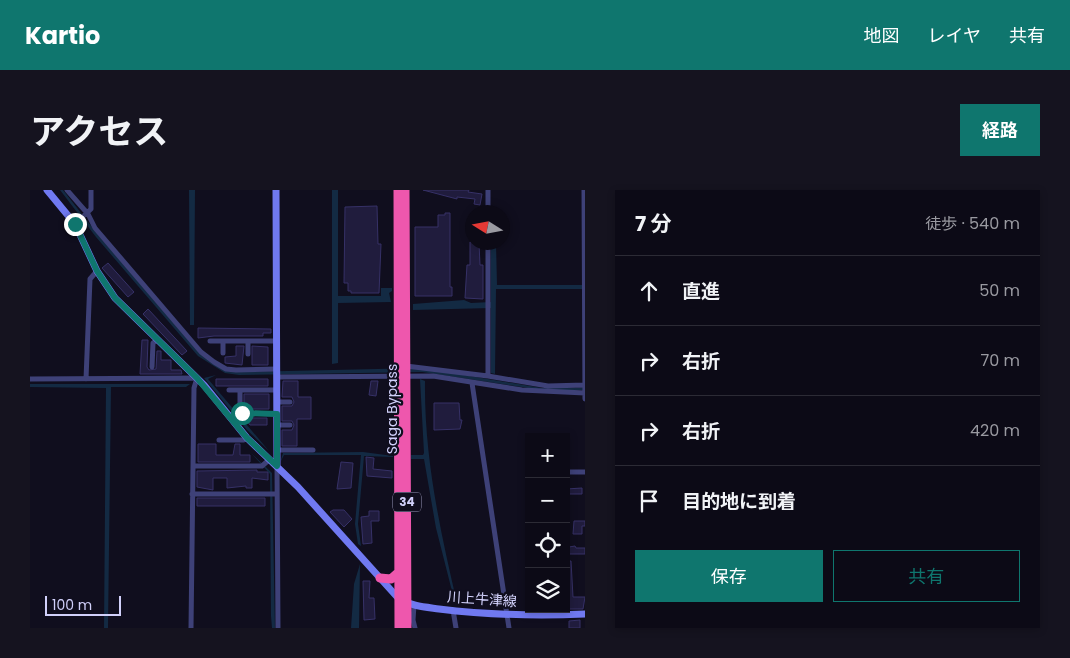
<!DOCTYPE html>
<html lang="ja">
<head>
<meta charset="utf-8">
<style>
  body { margin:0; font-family:Poppins,"Noto Sans JP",sans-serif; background:#15131f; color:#f1f3f6 }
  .controls { position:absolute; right:15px; bottom:15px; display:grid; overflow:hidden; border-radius:0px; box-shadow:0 2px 8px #0003 }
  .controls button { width:45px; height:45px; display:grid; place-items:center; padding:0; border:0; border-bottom:1px solid #2c2b35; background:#0c0a16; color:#f1f3f6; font:25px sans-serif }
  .compass { position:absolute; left:435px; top:15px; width:45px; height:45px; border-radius:50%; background:#0c0a16; box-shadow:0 2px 8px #0003; rotate:281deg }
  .scale { position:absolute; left:15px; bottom:12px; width:76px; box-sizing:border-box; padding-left:5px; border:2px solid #d1d0fa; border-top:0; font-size:14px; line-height:18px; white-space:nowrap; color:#d1d0fa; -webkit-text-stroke:4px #100e1e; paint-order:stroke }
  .stop { position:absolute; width:15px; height:15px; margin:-11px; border:4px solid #0f766e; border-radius:50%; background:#fff }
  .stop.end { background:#0f766e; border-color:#fff; box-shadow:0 1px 5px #0008 }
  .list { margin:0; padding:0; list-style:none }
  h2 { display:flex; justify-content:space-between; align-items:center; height:65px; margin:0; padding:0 20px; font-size:21px }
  h2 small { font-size:16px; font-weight:400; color:#9a9aa1 }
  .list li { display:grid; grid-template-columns:32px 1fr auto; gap:15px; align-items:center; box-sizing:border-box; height:70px; padding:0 20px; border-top:1px solid #2c2b35 }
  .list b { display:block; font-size:19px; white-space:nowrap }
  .list em { font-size:16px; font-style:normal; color:#9a9aa1 }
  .actions { display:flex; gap:10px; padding:15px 20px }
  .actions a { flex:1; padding:11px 0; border:1px solid #0f766e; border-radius:0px; text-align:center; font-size:18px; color:#0f766e }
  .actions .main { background:#0f766e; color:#fff }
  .icon { flex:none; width:28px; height:28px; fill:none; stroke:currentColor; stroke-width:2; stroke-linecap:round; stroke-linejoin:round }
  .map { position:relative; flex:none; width:555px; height:438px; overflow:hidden; border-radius:0px }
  header { display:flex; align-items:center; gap:30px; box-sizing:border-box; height:70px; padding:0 25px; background:#0f766e; color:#fff }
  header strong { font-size:24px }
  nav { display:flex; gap:28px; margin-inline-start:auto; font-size:18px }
  .intro { display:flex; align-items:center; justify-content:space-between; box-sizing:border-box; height:120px; padding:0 30px }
  h1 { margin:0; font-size:35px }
  .button { padding:12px 22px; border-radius:0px; background:#0f766e; color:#fff; font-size:18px; font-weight:700 }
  main { display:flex; gap:30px; padding:0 30px }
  aside { flex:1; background:#0c0a16; border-radius:0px; box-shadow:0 2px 8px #0003 }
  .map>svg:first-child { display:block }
  .water { fill:#132a43 }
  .building { fill:#201c3d; stroke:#363167 }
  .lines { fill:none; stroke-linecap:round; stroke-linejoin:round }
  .street { stroke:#3e4178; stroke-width:5 }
  .secondary { stroke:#7079f1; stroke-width:7 }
  .highway { stroke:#ee57ad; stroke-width:9 }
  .route { stroke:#0f766e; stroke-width:6 }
  .labels { text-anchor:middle; stroke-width:4.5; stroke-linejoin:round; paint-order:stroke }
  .shield { fill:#100e1e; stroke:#9796b8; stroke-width:1 }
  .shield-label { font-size:12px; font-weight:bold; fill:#d1d0fa }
  .street-label { font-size:14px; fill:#d1d0fa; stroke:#100e1e }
</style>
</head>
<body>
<header>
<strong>Kartio</strong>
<nav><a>地図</a><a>レイヤ</a><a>共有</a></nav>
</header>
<div class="intro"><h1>アクセス</h1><a class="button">経路</a></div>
<main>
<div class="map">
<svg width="555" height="438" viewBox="0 0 555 438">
  <rect width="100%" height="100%" fill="#100e1e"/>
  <path class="water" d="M30,0H33L69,46L170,164L183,174L209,182L392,178L512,198H555V200H512L392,182L209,185L195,183L168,166L66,47Z
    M159,0H165L164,135H160Z
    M302,0H308V106H351V98H362V101L359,103L361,112L308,113V173L302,174Z
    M461,53H466L467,95H555V99H466L465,184L461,183V118L383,120V114L434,110L441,113L461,112Z
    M186,185L178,189L239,261L217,240L174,188Z
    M390,189L395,191C394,267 410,340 427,413H425L406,338L394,269H381V265H393L394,263Z
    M0,194H160L156,197H81L78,438H74L76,198L0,197Z
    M333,262L363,266V267L334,266L328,334L331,356L328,354L325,334L331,265H254L250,273L253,263Z
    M221,263L242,283L245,438H242L241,426L240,284Z
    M330,374L329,438H321L324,394Z"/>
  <path class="building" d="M393,0H439L438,2L452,4L450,15L444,14L445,9L427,7V9Z
    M347,16L348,54H351L349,103H321V101H318V93H314L315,17Z
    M415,23H420V97H422V106H385V37H408V25H415Z
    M440,52L449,53L450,75H453V109L435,108L437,75H440Z
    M78,73L104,102L98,107L72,78Z
    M118,119L157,161L152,165L113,124Z
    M168,138L241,139V143H233V146H184L168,148Z
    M112,150H118L117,177L119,180L126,179L127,161H131V170H141V180H151L152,184H110Z
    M206,156H214L212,175L195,173V167L206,166Z
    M222,156L238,157V175H222Z
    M186,189H238V196H186Z
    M253,191H268V207H281V229H267V256H252V240H262L264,235L262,231H252V216H262L264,212L262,207H252Z
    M341,191H348L346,206L339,205Z
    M214,204H239V219H214Z
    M404,213H429L430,230H432L430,239L404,240Z
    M215,228H237V235H220Z
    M168,254H186V265H203L205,254H210V265H220V272H168Z
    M336,267L344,268L343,279L362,281V288L337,286Z
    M311,272L323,273L321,298L307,299Z
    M227,280V282H238V290L222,288V298H216V296L197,298V288H183V300L167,297V281Z
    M552,298V304H536V299Z
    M167,308H235V316H167Z
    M303,320H314L322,329L314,337L300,322Z
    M339,321H349V331H341L342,353L333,354L331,327L339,326Z
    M544,331H555V336H552V344H543Z
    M545,356L546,358H555V364H539V357Z
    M536,371H541L543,407H555L553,419H536Z
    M333,391H340L339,408H344L345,429L334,430Z
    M550,430V438H539V431Z"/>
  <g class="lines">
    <path class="street" d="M37,0L58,24L65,38L171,162L184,172L196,179L206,180L247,179
      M458,0V22
      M554,0L555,209
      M45,34L61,19V0
      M458,52V186L518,196L555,195
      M180,151H247
      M193,163V151
      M218,164V151
      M376,176L458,186
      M122,177L123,153L127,150
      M247,187L403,186L492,200L555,203
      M0,189L167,188L164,198L161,438
      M56,189L60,89L67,81
      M442,193L479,438
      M199,200H247
      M210,200V221L212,223L247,224
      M247,212H260
      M247,235H260
      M189,250H214L217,248
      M247,260H283
      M163,276H232L240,269
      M247,276L248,438
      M536,282H555
      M162,304H247
      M384,415L383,430L385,438
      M423,420L426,438"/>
    <path class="secondary" d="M17,0L45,34L67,81L85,108L174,195L217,248L268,297L369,409C381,416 395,417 409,419C458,425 506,426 555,424
      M246,0L247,276"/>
    <path class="highway" d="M368,0L369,438
      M375,0L377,438
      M350,388L361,389L369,382"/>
  </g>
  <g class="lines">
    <path class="route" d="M45,34L67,81L85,108L167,188L217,248L247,276V224L212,223"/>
  </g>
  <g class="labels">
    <rect class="shield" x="363" y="302.5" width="28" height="19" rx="4"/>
    <g class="shield-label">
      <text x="377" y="316">34</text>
    </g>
    <g class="street-label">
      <text transform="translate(362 219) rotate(-90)" y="5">Saga Bypass</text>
      <text transform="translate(452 409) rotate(4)" y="5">川上牛津線</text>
    </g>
  </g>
</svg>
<div class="controls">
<button>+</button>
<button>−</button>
<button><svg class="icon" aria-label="locate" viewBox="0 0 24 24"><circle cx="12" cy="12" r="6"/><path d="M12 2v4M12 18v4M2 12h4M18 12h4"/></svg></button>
<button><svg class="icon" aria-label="layers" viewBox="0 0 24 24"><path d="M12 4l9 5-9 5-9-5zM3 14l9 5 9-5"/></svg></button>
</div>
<svg class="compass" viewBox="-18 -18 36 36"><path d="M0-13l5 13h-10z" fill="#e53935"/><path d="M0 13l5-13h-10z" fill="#9a9aa1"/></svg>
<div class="scale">100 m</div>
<div class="stop" style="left:212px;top:223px"></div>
<div class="stop end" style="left:45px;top:34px"></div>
</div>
<aside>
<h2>7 分<small>徒歩 · 540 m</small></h2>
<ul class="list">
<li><svg class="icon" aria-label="ahead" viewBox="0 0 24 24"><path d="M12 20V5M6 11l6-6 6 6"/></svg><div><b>直進</b></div><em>50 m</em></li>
<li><svg class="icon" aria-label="right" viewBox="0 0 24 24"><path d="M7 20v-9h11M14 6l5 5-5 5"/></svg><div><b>右折</b></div><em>70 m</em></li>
<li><svg class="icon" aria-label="right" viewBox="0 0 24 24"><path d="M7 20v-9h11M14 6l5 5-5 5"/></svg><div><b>右折</b></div><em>420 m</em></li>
<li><svg class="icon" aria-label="arrive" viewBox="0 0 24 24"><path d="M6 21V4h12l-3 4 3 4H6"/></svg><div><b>目的地に到着</b></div></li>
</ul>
<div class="actions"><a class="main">保存</a><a>共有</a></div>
</aside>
</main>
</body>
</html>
